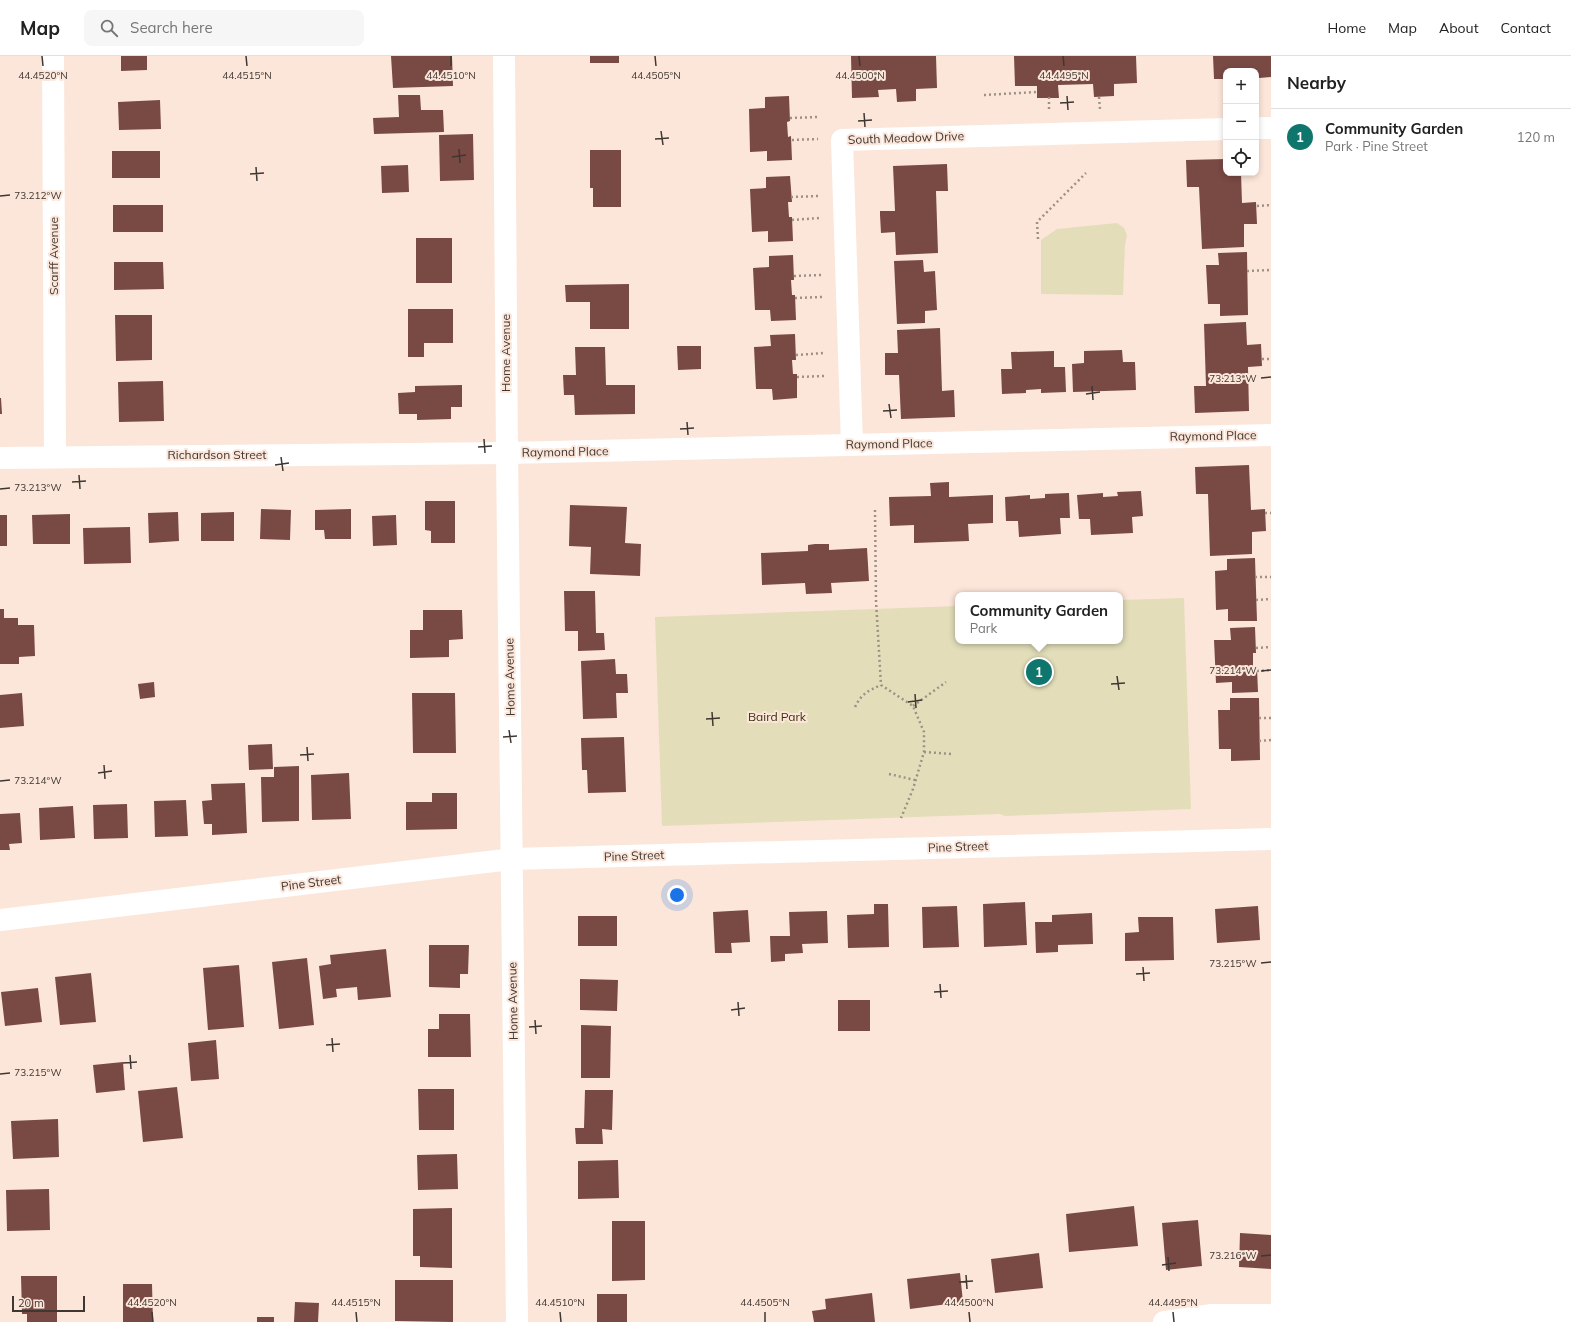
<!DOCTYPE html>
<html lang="en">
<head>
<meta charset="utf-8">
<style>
  body { margin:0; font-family:Mulish,sans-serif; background:#f6f6f6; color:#222 }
  .controls { position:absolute; right:12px; top:12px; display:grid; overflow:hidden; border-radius:8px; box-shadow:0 2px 6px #0003 }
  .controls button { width:36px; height:36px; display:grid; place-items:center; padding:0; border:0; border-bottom:1px solid #e0e0e0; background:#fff; color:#222; font:20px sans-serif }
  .scale { position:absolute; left:12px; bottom:10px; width:73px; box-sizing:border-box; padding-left:4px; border:2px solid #3f3732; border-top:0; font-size:11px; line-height:14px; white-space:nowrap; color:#3f3732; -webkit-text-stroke:3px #fce6da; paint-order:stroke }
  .you { position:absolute; left:677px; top:839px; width:14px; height:14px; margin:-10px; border:3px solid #fff; border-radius:50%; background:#1a73e8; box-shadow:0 0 0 6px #1a73e833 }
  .badge { display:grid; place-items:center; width:26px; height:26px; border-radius:50%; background:#0f766e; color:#fff; font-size:13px; font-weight:700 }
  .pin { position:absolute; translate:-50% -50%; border:2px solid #fff; box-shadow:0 1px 4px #0006 }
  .popup { position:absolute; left:955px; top:536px; width:168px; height:52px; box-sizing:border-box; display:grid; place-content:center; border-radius:8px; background:#fff; filter:drop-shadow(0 1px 3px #0005); font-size:13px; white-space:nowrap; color:#767676 }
  .popup b { font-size:15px; color:#222 }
  .popup::after { content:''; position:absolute; left:50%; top:100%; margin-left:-8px; border:8px solid transparent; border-top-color:#fff }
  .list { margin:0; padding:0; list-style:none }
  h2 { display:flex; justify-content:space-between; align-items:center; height:52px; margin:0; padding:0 16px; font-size:17px }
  h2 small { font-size:13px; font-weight:400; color:#767676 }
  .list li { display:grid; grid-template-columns:26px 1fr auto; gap:12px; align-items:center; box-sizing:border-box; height:56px; padding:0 16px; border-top:1px solid #e0e0e0 }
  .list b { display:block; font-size:15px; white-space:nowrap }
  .list p { margin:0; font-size:13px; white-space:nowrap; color:#767676 }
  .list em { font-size:13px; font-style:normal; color:#767676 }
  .icon { flex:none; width:22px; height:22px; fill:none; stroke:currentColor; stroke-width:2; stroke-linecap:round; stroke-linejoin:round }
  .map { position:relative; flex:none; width:1271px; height:1266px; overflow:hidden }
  header { display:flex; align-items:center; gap:24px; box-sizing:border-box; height:56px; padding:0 20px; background:#fff; border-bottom:1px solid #e0e0e0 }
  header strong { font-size:19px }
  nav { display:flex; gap:22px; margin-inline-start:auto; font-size:14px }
  .search { width:280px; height:36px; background:#f6f6f6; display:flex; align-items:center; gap:10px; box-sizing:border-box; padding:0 14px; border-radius:8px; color:#767676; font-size:15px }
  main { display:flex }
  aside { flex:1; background:#fff }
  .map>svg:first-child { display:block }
  .green { fill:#e3deb9 }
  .building { fill:#794944 }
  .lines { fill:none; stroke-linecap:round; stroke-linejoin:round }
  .path { stroke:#9f9087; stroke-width:2.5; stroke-dasharray:2 3; stroke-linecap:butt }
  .street { stroke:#fff; stroke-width:22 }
  .secondary { stroke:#fff; stroke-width:22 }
  .ticks { fill:none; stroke:#3f3732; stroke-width:1.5 }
  .labels { text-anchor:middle; stroke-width:4; stroke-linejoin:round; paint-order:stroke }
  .street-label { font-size:12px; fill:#3f3732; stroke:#fce6da }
  .park-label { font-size:12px; fill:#383109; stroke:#fce6da }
  .ticks-label { font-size:10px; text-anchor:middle; fill:#3f3732; stroke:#fce6da; stroke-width:4; stroke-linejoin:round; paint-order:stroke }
</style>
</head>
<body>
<header>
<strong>Map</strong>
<div class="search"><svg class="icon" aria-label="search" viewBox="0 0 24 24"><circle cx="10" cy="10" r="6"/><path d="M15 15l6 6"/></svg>Search here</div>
<nav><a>Home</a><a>Map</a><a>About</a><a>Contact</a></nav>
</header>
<main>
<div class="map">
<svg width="1271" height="1266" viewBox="0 0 1271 1266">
  <rect width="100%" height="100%" fill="#fce6da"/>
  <path class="green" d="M1117,167L1124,172L1127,179L1125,189L1123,239L1041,238V184L1057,173Z
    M1184,542L1191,753L1005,760L1000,758L662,770L655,561L958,550V585H1120V544Z"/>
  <path class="building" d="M121,0H147V14L121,15Z
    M391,0H452L453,30L393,32Z
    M590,0H619V7H590Z
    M851,0H936L937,32L916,33V45L897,46L896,33L878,34L879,41L852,42Z
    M1014,0H1136L1137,27L1114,28V40L1094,41L1093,28L1058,29L1059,42H1037V30H1015Z
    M1213,0H1271V21L1259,22V36H1256V15H1226V23H1214Z
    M398,39H420L421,54H443L444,76L374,78L373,62L399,61Z
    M789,40L790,65L787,66L788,81L791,80L792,104L767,105V95L750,96L749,53L765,52V41Z
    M160,44L161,73L119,74L118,46Z
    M473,78L474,124L440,125L439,79Z
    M590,94H621V151H593V132H590Z
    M112,95H160V122H112Z
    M1226,103V117H1241L1242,147L1256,146L1257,168H1244V191L1202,193L1199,131H1187L1186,104Z
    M947,108L948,135H936L938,197L896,199L895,176L881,177L880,159V155H895L893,110Z
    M408,109L409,136L382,137L381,110Z
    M790,120L792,146H788L789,161H792L793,185L768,186V175L752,176L750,133L766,132V121Z
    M113,149H163V176H113Z
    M416,182H452V227H416Z
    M1247,196L1248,259L1220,260V248H1208L1206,209H1219L1218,197Z
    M793,199L794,224H791L792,239H795L796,264L771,265L770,254H755L753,212L769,211V200Z
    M923,204L924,216L935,215L937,254L925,255V267L897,268L894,205Z
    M114,206H163L164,233L114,234Z
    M629,228V273H590V246H566L565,229Z
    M408,253H453V287H424V301H408Z
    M115,259H152V304L116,305Z
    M1246,266L1247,289L1261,288L1262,310L1248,311L1249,355L1195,357L1194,330H1206L1204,268Z
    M940,272L942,335L954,334L955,361L901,363L899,319H885V297H898L897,274Z
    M795,278L796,304H792L793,318H797V342L773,344L772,333H756L754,291L771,290L770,279Z
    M677,290H701V313L678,314Z
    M575,291H605L606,329H635V358L575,359L574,339H564L563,319H576Z
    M1122,294L1123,306H1135L1136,334L1073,336L1072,308L1084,307V295Z
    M1054,295V311H1065L1066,336L1041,337V333L1026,334V337L1002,338L1001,313H1012L1011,296Z
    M163,325L164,365L119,366L118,326Z
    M462,329V351H451V363L417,364V358H399L398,337L415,336V330Z
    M0,342H1L2,358H0Z
    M1249,409L1251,454L1265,453L1266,475L1252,476V498L1210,500L1208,438H1196L1195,411Z
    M949,426V441L993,439V467L968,468L969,485L914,487V469L890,470L889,441L931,440L930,427Z
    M1141,435L1143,460L1132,461L1133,477L1091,479L1090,463H1079L1077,439L1103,437V441L1118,440L1117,436Z
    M1069,437L1070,462H1060L1061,478L1019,481L1018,465H1006L1005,441L1030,439V443L1045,442V438Z
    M425,445H455V487H431V475L425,474Z
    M570,449L627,451L625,487L641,488L640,520L590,518L591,491L569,490Z
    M261,453L291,454L290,484L260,483Z
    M351,453V483H325L324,474H315V454Z
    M178,456L179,485L149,487L148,457Z
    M234,456V485H201V457Z
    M70,458V488H33L32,459Z
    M0,459H7V490H0Z
    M396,459L397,489L373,490L372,460Z
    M130,471L131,507L84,508L83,472Z
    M815,488H829V494L867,492L869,525L831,527L832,537L806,538L805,527L762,529L761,497L808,495V489Z
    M1255,502L1257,565H1228V553L1216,554L1215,515L1227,514V503Z
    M564,535H595L596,577H604L605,594L578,595V575H565Z
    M0,553H4V562H18V569H34L35,600L19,601V608H0Z
    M423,554H462L463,583L449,584V601L410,602V574H423Z
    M1255,571L1256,597H1253V612H1257L1258,636L1232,637V626L1216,627L1214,584H1231L1230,572Z
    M615,603L616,618H627L628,637H616L617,662L583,663L581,605Z
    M154,626L155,641L140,643L138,628Z
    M22,637L24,670L0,672V639Z
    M412,637H455L456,697H413Z
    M1230,642H1259L1260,704L1231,705V693H1219L1218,654H1230Z
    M624,681L626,736L588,737L587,714H582L581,682Z
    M272,688L273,713L249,714L248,689Z
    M299,710V765L262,766L261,721H274V711Z
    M349,717L351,763L312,764L311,719Z
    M245,727L247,777L212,779V768H204L202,745L212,744L211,728Z
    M432,737H457V773L406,774V746H432Z
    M186,744L188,780L155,781L154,745Z
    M127,748L128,782L94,783L93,749Z
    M73,750L75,782L40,784L39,752Z
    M20,757L22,787L9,788L10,794H0V758Z
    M1025,846L1027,889L984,891L983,848Z
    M874,848H888L889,891L848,892L847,859L874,858Z
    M957,850L959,891L923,892L922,851Z
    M1258,850L1260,884L1217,887L1215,853Z
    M748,854L750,886L731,887L732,897H715L713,856Z
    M827,855L828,887L802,888L803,897L785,898V905L771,906L770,880H790L789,856Z
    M1092,857L1093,888L1058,889V896L1036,897L1035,866H1052V859Z
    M578,860H617V890H578Z
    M1138,861H1173L1174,904L1125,905V877L1139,876Z
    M429,889H469L468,918H460V932L429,931Z
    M386,893L391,941L358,944L357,931L336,933L337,941L323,943L319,910L331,908L330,899Z
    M307,902L314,969L279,973L272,906Z
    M239,909L244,971L208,974L203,912Z
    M91,917L96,966L60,969L55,921Z
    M580,923L618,924L617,955L580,954Z
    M38,932L42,966L5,970L1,936Z
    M838,944H870V975H838Z
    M439,958H470L471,1001H428V973H439Z
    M581,969L611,970L610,1022H581Z
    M216,984L219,1023L191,1025L188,987Z
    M123,1006L125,1034L96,1037L93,1009Z
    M177,1031L183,1082L143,1086L138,1035Z
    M418,1033H454V1074H419Z
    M585,1034H613L612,1074L602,1073L603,1088H576L575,1072H584Z
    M58,1063L59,1101L13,1103L11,1065Z
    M457,1098L458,1133L418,1134L417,1099Z
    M618,1104L619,1142L578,1143V1105Z
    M49,1133L50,1174L7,1175L6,1134Z
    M1134,1150L1138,1190L1069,1196L1066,1158Z
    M452,1152V1212L420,1211V1200H413V1153Z
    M1198,1164L1202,1210L1166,1214L1162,1167Z
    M612,1165H645V1224L612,1225Z
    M1240,1177L1271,1179V1213L1239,1211Z
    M1039,1197L1043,1232L995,1237L991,1203Z
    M960,1217L963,1246L910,1253L907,1223Z
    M21,1220H57V1266H27V1258H22Z
    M395,1224H453V1266L395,1265Z
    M123,1228H152L153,1266H123Z
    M872,1237L875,1266H814L812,1255L826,1253L825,1243Z
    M597,1238H627V1266H597Z
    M295,1246L319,1247L318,1266H294Z
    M257,1261H274V1266H257Z"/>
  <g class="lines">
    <path class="path" d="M984,39L1037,36
      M1049,41V56
      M1099,41L1100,53
      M790,62L818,61
      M792,84L818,83
      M791,141L819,140
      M1257,150L1271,149
      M792,164L819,162
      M1038,183L1037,166L1086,117
      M1247,215L1271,214
      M794,220L821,219
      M795,242L822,241
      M796,299L824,297
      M1262,303H1271
      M797,321L824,320
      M875,454L876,545L881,629L913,650L924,676V696L913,733L901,762
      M1265,457H1271
      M1255,521H1271
      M1256,544L1271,543
      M1256,592L1271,591
      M1257,615L1271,614
      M913,650L946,626
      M855,651C862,637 868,635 881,629
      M1259,662H1271
      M1259,685L1271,684
      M924,696L952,698
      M889,718L915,724"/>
    <path class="street" d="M53,0L55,400
      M1256,72H1271
      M852,389L842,84L1226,73
      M0,402L507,397L1271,379
      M512,803L1271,783
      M1164,1266L1210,1259H1271"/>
    <path class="secondary" d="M504,0L507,397L517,1266
      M0,864L512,803"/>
  </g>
  <path class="ticks" d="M42,0L43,10M246,0L247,10M451,0V10M655,0L656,10M859,0L860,10M1063,0L1064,10M1067,40L1068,54M1060,47L1074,46M864,57L865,71M858,65L872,64M661,75L663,89M655,83L669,82M459,93L460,107M452,101L466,99M256,111L257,125M250,118L264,117M0,140L10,139M1261,322L1271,321M1092,330L1093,344M1086,338L1100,336M889,348L891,362M883,355L897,354M687,366L688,379M680,373L694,372M484,383L485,397M478,391L492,390M281,401L283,415M275,409L289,407M79,419L80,433M72,426L86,425M0,433L10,432M1261,615L1271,614M1117,620L1119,634M1111,628L1125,627M915,638L916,652M908,646L922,644M712,656L713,670M706,663L720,662M509,674L511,687M503,681L517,680M307,691L308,705M300,699L314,698M104,709L105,723M98,717L112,715M0,725L10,724M1261,907L1271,906M1143,911L1144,925M1136,918L1150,917M940,928L941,942M934,936L948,935M738,946L739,960M731,954L745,952M535,964L536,978M529,971L542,970M332,982L333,996M326,989L340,988M130,999L131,1013M123,1007L137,1006M0,1018L10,1017M1261,1200L1271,1199M1168,1201L1169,1215M1162,1209L1176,1207M966,1219L967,1233M959,1226L973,1225M152,1256L153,1266M356,1256L357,1266M560,1256L561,1266M765,1256V1266M969,1256L970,1266M1173,1256L1174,1266"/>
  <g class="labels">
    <g class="street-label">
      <text transform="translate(906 82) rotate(-2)" y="4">South Meadow Drive</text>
      <text transform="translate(54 200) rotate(-90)" y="4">Scarff Avenue</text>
      <text transform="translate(506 297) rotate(-90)" y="4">Home Avenue</text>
      <text transform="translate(1213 380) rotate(-1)" y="4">Raymond Place</text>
      <text transform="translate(889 388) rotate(-1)" y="4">Raymond Place</text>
      <text transform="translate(565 396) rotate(-1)" y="4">Raymond Place</text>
      <text x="217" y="403">Richardson Street</text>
      <text transform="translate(510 621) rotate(-91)" y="4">Home Avenue</text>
      <text transform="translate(958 791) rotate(-2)" y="4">Pine Street</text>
      <text transform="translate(634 800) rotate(-2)" y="4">Pine Street</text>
      <text transform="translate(311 827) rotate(-7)" y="4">Pine Street</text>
      <text transform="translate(513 945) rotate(-91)" y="4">Home Avenue</text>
    </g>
    <g class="park-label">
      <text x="777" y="665">Baird Park</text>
    </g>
  </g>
  <g class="ticks-label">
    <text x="43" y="23">44.4520°N</text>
    <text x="247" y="23">44.4515°N</text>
    <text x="451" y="23">44.4510°N</text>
    <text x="656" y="23">44.4505°N</text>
    <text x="860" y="23">44.4500°N</text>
    <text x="1064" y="23">44.4495°N</text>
    <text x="38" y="143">73.212°W</text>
    <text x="1233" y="326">73.213°W</text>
    <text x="38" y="435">73.213°W</text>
    <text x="1233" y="618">73.214°W</text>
    <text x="38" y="728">73.214°W</text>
    <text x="1233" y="911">73.215°W</text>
    <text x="38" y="1020">73.215°W</text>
    <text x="1233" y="1203">73.216°W</text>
    <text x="152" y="1250">44.4520°N</text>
    <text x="356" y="1250">44.4515°N</text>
    <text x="560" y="1250">44.4510°N</text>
    <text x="765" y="1250">44.4505°N</text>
    <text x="969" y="1250">44.4500°N</text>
    <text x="1173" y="1250">44.4495°N</text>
  </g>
</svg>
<div class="controls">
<button>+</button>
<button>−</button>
<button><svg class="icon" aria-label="locate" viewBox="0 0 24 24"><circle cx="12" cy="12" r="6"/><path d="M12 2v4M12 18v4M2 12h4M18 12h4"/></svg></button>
</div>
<div class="scale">20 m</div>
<div class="you"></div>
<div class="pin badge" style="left:1039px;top:616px">1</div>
<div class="popup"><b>Community Garden</b>Park</div>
</div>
<aside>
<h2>Nearby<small></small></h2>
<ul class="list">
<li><span class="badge">1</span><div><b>Community Garden</b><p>Park · Pine Street</p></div><em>120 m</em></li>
</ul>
</aside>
</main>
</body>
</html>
